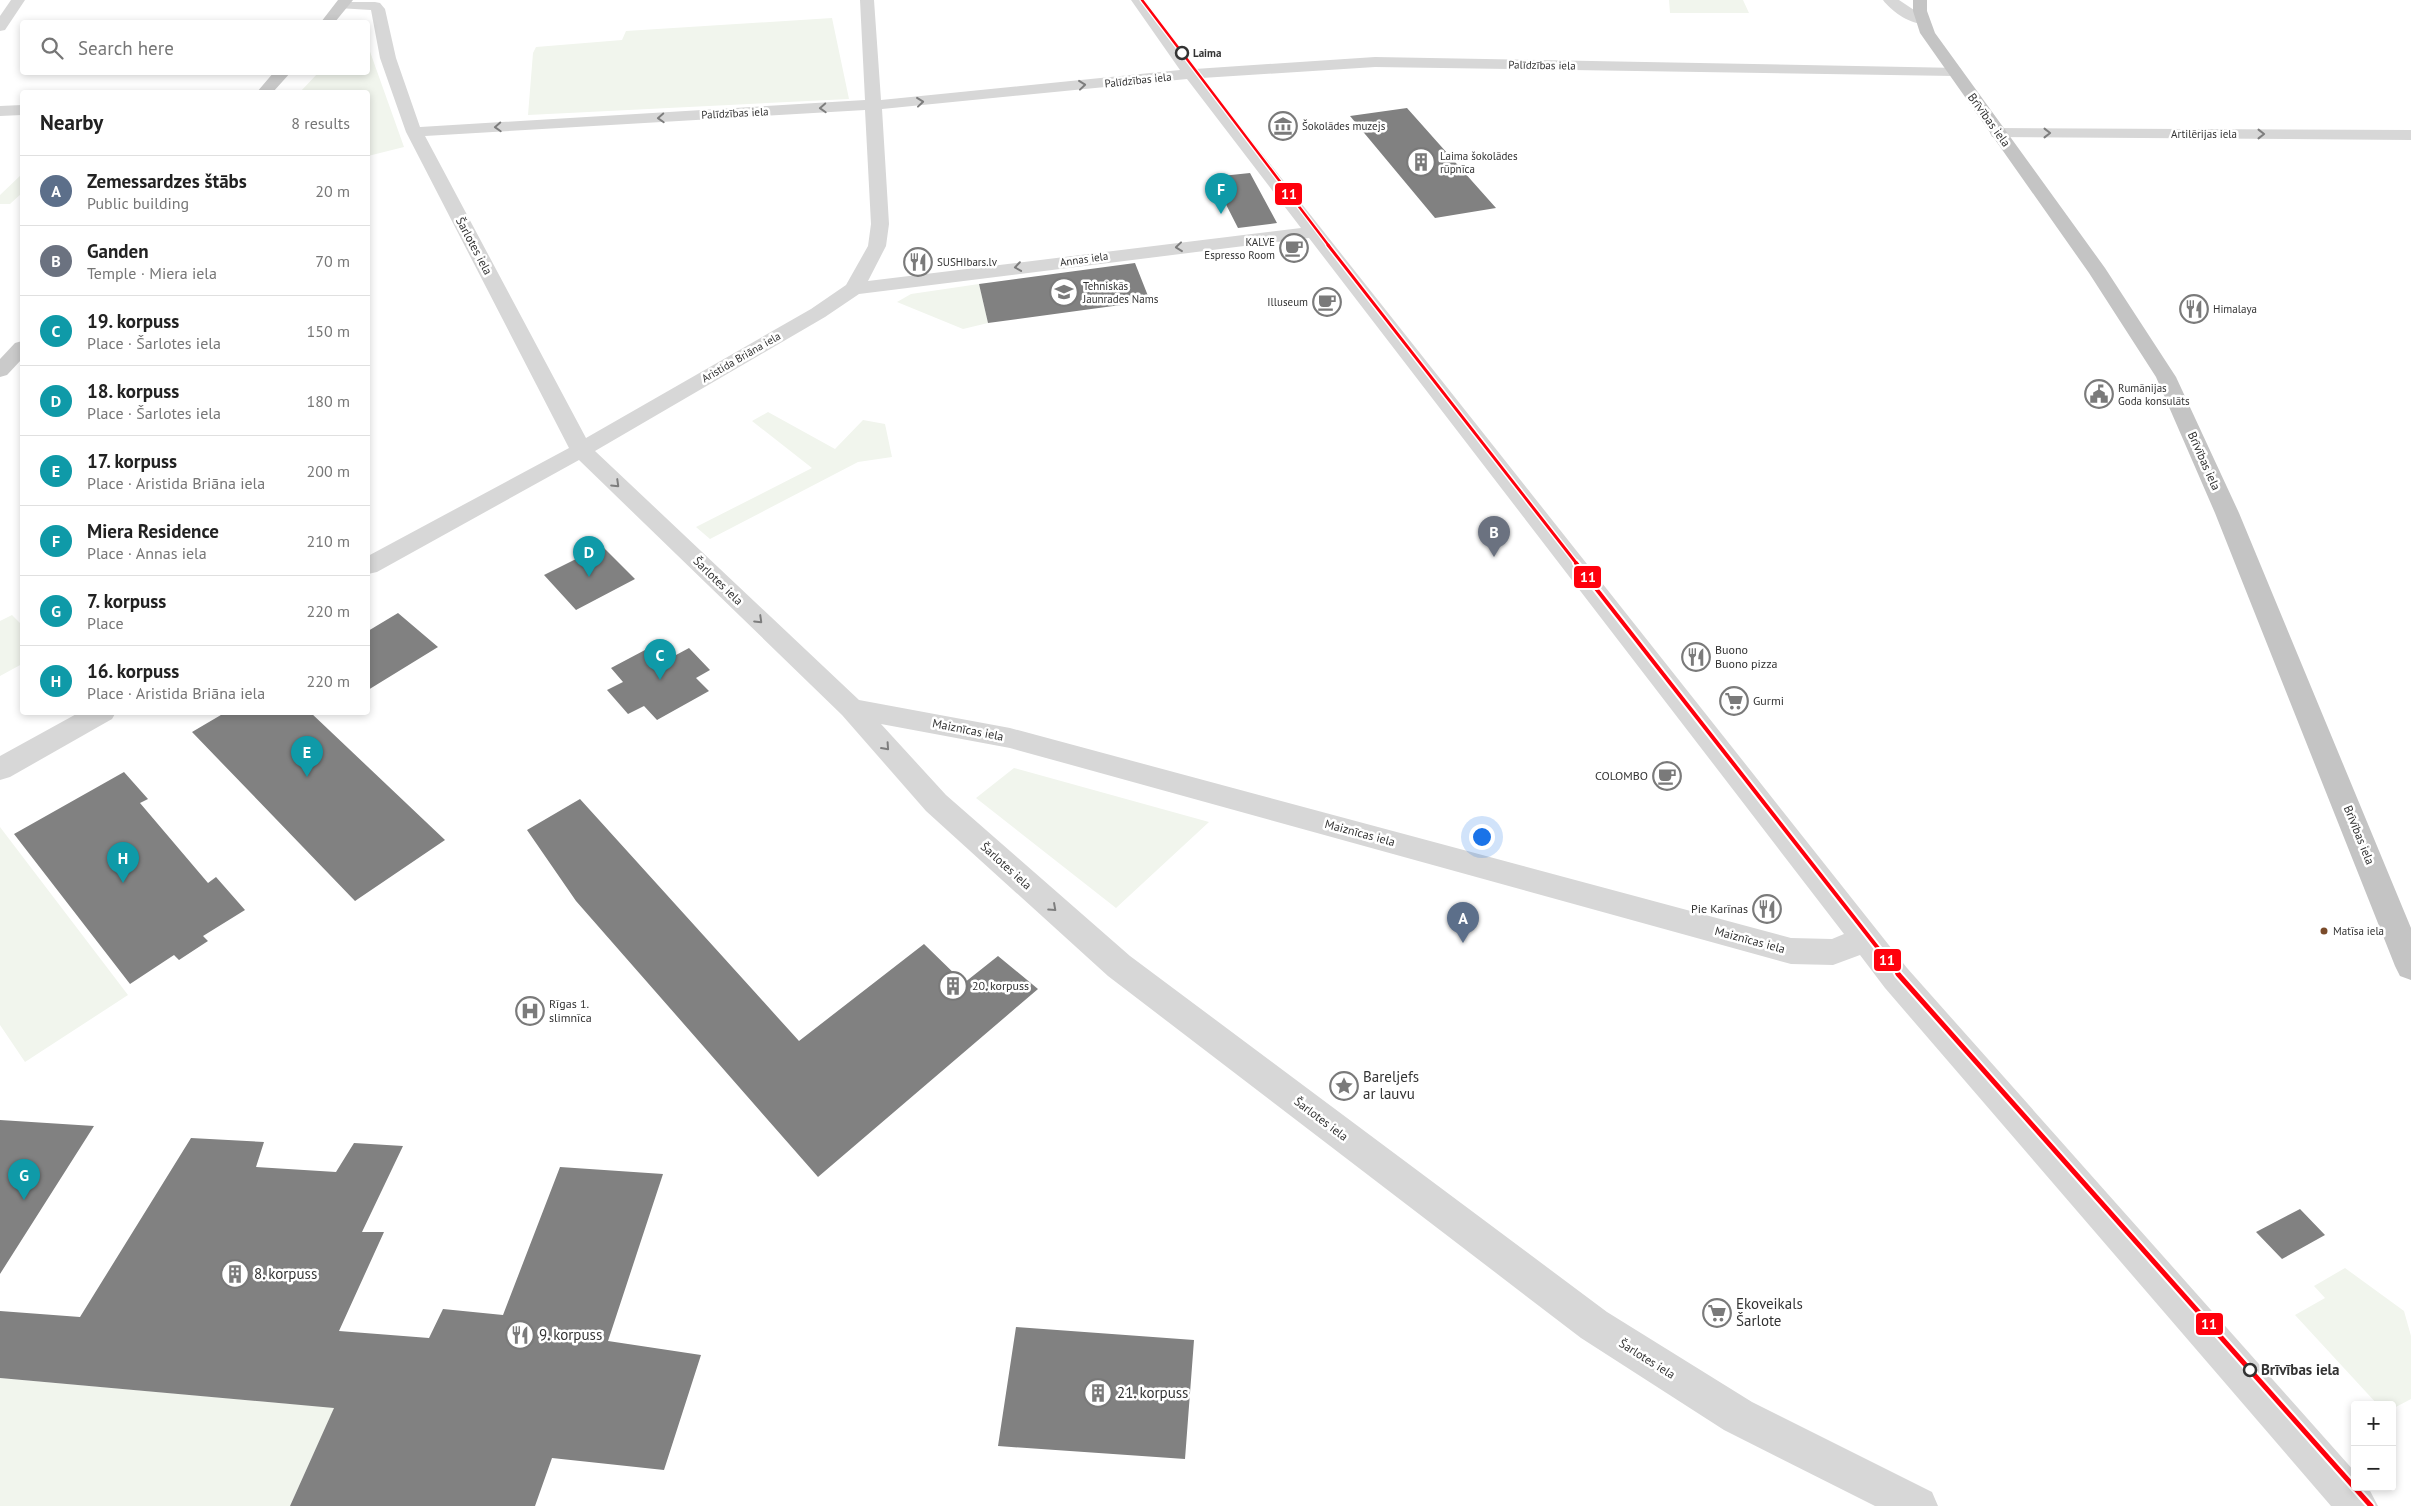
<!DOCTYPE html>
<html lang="en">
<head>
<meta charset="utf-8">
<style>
  body { margin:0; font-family:"PT Sans",sans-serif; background:#f6f6f6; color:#222 }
  .controls { position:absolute; right:15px; bottom:15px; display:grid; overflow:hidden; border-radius:5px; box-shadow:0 2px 8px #0003 }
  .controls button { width:45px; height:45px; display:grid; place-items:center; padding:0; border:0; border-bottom:1px solid #e0e0e0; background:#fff; color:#222; font:25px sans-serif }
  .you { position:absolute; left:1481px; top:836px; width:18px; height:18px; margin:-12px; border:4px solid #fff; border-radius:50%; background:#1a73e8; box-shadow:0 0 0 8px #1a73e833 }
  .badge { display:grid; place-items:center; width:32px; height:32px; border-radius:50%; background:#7a7a7a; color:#fff; font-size:16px; font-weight:700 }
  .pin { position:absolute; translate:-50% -41px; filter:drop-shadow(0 1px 2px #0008) }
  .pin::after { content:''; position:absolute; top:26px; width:18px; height:15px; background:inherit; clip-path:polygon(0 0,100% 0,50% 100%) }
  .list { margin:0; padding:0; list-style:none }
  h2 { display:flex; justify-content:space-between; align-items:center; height:65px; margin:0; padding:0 20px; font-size:21px }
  h2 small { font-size:16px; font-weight:400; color:#767676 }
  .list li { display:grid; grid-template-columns:32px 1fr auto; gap:15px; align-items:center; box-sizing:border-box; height:70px; padding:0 20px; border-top:1px solid #e0e0e0 }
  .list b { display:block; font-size:19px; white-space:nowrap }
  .list p { margin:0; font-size:16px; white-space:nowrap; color:#767676 }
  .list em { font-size:16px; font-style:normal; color:#767676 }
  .icon { flex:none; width:28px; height:28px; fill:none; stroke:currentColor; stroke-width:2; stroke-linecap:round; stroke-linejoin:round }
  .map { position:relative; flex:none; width:2411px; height:1506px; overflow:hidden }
  .search { position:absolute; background:#fff; box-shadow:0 2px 8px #0003; left:20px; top:20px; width:350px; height:55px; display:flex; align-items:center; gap:12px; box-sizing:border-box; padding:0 18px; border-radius:5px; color:#767676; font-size:19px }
  .panel { position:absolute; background:#fff; box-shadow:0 2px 8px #0003; left:20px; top:90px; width:350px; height:625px; border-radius:5px }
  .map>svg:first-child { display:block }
  .green { fill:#f1f5ed }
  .building { fill:#818181 }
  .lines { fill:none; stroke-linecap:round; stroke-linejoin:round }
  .minor { fill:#d7d7d7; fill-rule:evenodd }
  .major { fill:#cacaca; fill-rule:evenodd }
  .highway { fill:#c4c4c4; fill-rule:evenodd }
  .tram-1-far3-casing { stroke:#fff; stroke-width:5 }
  .tram-1-far2-casing { stroke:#fff; stroke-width:6 }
  .tram-1-far1-casing { stroke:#fff; stroke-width:8 }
  .tram-1-casing { stroke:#fff; stroke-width:9 }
  .tram-1-far3 { stroke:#ff000c; stroke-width:2.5 }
  .tram-1-far2 { stroke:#ff000c; stroke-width:3 }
  .tram-1-far1 { stroke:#ff000c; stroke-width:4 }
  .tram-1 { stroke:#ff000c; stroke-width:5 }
  .oneway { stroke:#7d7d7d }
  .stop-dot { fill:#fff; stroke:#333; stroke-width:2.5 }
  .bus-dot { fill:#7a4b2a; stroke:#fff; stroke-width:2 }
  .labels { text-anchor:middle; stroke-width:5; stroke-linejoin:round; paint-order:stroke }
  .far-stop-label { font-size:11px; font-weight:bold; fill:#333; stroke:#fff; text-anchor:start }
  .far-street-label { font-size:11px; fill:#333; stroke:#fff }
  .far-poi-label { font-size:11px; fill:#333; stroke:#fff; text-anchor:start }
  .bus-label { font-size:11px; fill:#333; stroke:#fff; text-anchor:start }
  .street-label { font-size:12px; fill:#333; stroke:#fff }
  .poi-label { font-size:12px; fill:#333; stroke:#fff; text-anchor:start }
  .near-poi-label { font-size:15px; fill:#333; stroke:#fff; text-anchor:start }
  .near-stop-label { font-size:15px; font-weight:bold; fill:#333; stroke:#fff; text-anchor:start }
  .line-badge { stroke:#fff; stroke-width:2 }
  .badge-label { font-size:14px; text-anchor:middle; font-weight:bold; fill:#fff }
</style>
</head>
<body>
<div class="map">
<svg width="2411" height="1506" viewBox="0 0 2411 1506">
  <rect width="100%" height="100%" fill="#fff"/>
  <path class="green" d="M1669,0H1743L1749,13H1670Z
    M832,18L849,99L528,115L533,53L536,47L622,40L626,31Z
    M368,46L404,147L368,156V92H300L318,73L368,72Z
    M22,174V193L10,204H0V195Z
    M979,284L988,323L963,329L897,302L911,294Z
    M768,412L835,449L863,420L885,424L892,457L858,462L710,539L696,527L812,468L752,421Z
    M12,615L22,625V664L0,676V621Z
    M1014,768L1209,822L1116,908L976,798Z
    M0,827L128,995L25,1062L0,1025Z
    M2345,1268L2404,1311L2411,1336V1399L2392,1409V1405H2378L2295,1315L2325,1298L2314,1286Z
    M0,1378L291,1404L299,1386L326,1388L334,1409L290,1506H0Z"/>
  <path class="building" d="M1407,108L1496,208L1435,218L1350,116Z
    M1250,173L1277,223L1238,228L1212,177Z
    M1135,263L1150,301L988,323L979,284Z
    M602,546L635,579L576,610L544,575Z
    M398,613L438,647L368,690V631Z
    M662,641L676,655L689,648L710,670L696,678L709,691L657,720L644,706L628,714L607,690L623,682L611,668Z
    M226,712H310L445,840L355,901L192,732Z
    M124,772L148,799L140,803L208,883L216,877L245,910L203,936L208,941L179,960L174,955L130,984L14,834Z
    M580,799L799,1041L924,944L964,983L998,956L1038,989L818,1177L576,901L527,830Z
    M0,1120L94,1126L0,1274Z
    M191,1138L264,1142L256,1167L336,1172L354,1143L403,1146L362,1232H384L339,1331L429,1338L443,1309L503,1315L560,1167L663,1174L608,1341L701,1355L664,1470L552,1458L535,1506H290L334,1408L0,1378V1311L80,1317Z
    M2300,1209L2325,1235L2282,1259L2256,1232Z
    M1016,1327L1194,1340L1185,1459L998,1446Z"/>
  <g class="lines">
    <path class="minor" d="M11,0H25L5,30L0,31V16Z
      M860,0H874L881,100L1180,70L1131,0H1145L1195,69L1375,57L1960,68L1962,71L1960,74L1954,76L1375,67L1202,78L1907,968L2355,1472V1487H2368L2378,1506H2331L1885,988L1860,955L1833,965L1791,964L1010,748L881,724L946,795L1130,956L1607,1312L1752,1402L1932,1492L1938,1506H1875L1724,1430L1581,1338L1108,976L926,811L842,715L579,460L377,572L368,574V556L569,448L406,132L380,58L371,10L338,8L336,5L338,2H375L380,3L385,9L396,58L420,127L865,100ZM1187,79L1301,228L868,281L886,246L889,224L882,109ZM865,110L871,224L868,246L846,285L811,309L586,438L425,136ZM1309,238L1844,934L1832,939L1791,938L1010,728L859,700L595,451L825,317L859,294Z
      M1883,0H1899L1929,20L1927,23C1913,27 1891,11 1883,0Z
      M22,105V115L0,116V106Z
      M1998,128L2411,130V140L1992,137L1990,133L1992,129Z
      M80,712H116L112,719L10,777L0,780V756Z"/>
    <path class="major" d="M338,0H353L335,22H321Z
      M274,72H291L273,92H257Z
      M22,341V359L7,375L0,377V359L15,343Z"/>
    <path class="highway" d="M1913,0H1927V11L1935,33L2105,268L2176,377L2239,513L2411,928V980L2400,976L2395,966L2215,513L2156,377L2089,273L1920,33L1913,11Z"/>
    <defs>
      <path id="tram-1-far3" d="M1142,0L1329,246"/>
      <path id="tram-1-far2" d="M1328,245L1577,564"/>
      <path id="tram-1-far1" d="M1576,563L1899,975"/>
      <path id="tram-1" d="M1898,974L2371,1506"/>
    </defs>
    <use href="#tram-1-far3" class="tram-1-far3-casing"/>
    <use href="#tram-1-far2" class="tram-1-far2-casing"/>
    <use href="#tram-1-far1" class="tram-1-far1-casing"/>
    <use href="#tram-1" class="tram-1-casing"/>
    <use href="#tram-1-far3" class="tram-1-far3"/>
    <use href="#tram-1-far2" class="tram-1-far2"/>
    <use href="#tram-1-far1" class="tram-1-far1"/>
    <use href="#tram-1" class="tram-1"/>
  </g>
  <defs><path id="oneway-chevron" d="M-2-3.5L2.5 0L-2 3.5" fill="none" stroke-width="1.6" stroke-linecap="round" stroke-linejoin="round" transform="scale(1.25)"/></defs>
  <g class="oneway">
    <use href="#oneway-chevron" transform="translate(1082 85) rotate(-6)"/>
    <use href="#oneway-chevron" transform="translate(920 102) rotate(-6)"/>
    <use href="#oneway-chevron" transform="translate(823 108) rotate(177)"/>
    <use href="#oneway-chevron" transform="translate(661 118) rotate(177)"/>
    <use href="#oneway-chevron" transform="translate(498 127) rotate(177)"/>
    <use href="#oneway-chevron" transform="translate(2047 133)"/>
    <use href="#oneway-chevron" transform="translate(2261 134)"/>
    <use href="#oneway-chevron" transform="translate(1179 247) rotate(174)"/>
    <use href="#oneway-chevron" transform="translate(1018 267) rotate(172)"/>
    <use href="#oneway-chevron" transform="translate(616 484) rotate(44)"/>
    <use href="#oneway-chevron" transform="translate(759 620) rotate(44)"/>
    <use href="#oneway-chevron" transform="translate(886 747) rotate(48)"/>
    <use href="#oneway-chevron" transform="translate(1053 908) rotate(42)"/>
  </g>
  <defs>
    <symbol id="museum-ring" viewBox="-11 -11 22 22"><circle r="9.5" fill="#fff" stroke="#7a7a7a" stroke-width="1.5"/><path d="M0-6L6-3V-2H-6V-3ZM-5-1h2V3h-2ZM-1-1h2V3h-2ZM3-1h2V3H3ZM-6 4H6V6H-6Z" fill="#7a7a7a"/></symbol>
    <symbol id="building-ring" viewBox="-11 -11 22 22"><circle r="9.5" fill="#fff" stroke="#7a7a7a" stroke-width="1.5"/><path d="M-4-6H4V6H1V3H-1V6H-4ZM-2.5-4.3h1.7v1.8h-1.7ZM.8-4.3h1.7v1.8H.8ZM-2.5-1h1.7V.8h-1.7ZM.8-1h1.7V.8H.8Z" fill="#7a7a7a"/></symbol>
    <symbol id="cafe-ring" viewBox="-11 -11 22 22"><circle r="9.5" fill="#fff" stroke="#7a7a7a" stroke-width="1.5"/><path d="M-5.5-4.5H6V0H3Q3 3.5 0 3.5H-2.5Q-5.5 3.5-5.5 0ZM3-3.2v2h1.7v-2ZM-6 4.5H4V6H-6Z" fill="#7a7a7a"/></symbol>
    <symbol id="restaurant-ring" viewBox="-11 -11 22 22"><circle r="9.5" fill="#fff" stroke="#7a7a7a" stroke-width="1.5"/><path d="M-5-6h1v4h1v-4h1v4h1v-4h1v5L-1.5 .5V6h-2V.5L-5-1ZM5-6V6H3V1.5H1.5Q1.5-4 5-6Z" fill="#7a7a7a"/></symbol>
    <symbol id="school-ring" viewBox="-11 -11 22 22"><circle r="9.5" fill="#fff" stroke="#7a7a7a" stroke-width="1.5"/><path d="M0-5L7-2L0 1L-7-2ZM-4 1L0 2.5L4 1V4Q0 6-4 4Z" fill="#7a7a7a"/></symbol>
    <symbol id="civic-ring" viewBox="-11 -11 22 22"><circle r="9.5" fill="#fff" stroke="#7a7a7a" stroke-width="1.5"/><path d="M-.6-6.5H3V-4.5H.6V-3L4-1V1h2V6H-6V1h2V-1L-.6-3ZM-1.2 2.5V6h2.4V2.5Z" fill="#7a7a7a"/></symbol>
    <symbol id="supermarket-ring" viewBox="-11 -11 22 22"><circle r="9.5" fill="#fff" stroke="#7a7a7a" stroke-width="1.5"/><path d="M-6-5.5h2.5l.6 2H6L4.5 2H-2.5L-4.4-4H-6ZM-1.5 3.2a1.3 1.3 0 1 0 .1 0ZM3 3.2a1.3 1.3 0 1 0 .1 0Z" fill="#7a7a7a"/></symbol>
    <symbol id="hospital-ring" viewBox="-11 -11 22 22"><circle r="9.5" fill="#fff" stroke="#7a7a7a" stroke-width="1.5"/><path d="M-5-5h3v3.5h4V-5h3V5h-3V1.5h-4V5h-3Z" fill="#7a7a7a"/></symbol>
    <symbol id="sight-ring" viewBox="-11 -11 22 22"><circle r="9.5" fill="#fff" stroke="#7a7a7a" stroke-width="1.5"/><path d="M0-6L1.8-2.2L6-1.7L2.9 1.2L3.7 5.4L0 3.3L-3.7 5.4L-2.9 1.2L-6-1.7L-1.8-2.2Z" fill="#7a7a7a"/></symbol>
  </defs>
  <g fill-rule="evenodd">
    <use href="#museum-ring" x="1267" y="110" width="32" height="32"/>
    <use href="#building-ring" x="1405" y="146" width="32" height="32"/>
    <use href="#cafe-ring" x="1278" y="232" width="32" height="32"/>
    <use href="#restaurant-ring" x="902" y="246" width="32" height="32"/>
    <use href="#school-ring" x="1048" y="276" width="32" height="32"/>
    <use href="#cafe-ring" x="1311" y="286" width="32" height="32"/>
    <use href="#restaurant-ring" x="2178" y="293" width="32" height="32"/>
    <use href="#civic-ring" x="2083" y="378" width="32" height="32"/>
    <use href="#restaurant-ring" x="1680" y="641" width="32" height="32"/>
    <use href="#supermarket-ring" x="1718" y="685" width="32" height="32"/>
    <use href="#cafe-ring" x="1651" y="760" width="32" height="32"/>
    <use href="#restaurant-ring" x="1751" y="893" width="32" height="32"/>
    <use href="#building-ring" x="937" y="970" width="32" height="32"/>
    <use href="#hospital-ring" x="514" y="995" width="32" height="32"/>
    <use href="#sight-ring" x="1328" y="1070" width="32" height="32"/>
    <use href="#building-ring" x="219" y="1258" width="32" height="32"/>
    <use href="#supermarket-ring" x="1701" y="1297" width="32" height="32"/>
    <use href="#restaurant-ring" x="504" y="1319" width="32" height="32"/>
    <use href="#building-ring" x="1082" y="1377" width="32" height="32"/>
  </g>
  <g class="stop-dot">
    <circle cx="1182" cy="53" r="6"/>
    <circle cx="2250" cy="1370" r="6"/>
  </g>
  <circle class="bus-dot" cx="2324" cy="931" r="4.5"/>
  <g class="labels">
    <g class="far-stop-label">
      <text x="1193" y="57">Laima</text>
    </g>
    <g class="far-street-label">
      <text transform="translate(1542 65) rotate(1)" y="4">Palīdzības iela</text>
      <text transform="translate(1138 80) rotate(-6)" y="4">Palīdzības iela</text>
      <text transform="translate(735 113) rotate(-3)" y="4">Palīdzības iela</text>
      <text x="2204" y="138">Artilērijas iela</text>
      <text transform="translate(1084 259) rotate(-8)" y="4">Annas iela</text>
      <text transform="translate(741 357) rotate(-30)" y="4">Aristida Briāna iela</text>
    </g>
    <g class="far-poi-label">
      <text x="1302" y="130">Šokolādes muzejs</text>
      <text x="1440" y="160">Laima šokolādes<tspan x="1440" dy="13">rūpnīca</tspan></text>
      <text x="1275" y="246" text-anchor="end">KALVE<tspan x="1275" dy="13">Espresso Room</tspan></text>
      <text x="937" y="266">SUSHIbars.lv</text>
      <text x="1083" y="290">Tehniskās<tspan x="1083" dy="13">Jaunrades Nams</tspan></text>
      <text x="1308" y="306" text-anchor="end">Illuseum</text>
      <text x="2213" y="313">Himalaya</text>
      <text x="2118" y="392">Rumānijas<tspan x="2118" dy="13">Goda konsulāts</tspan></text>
    </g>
    <g class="bus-label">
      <text x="2333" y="935">Matīsa iela</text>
    </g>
    <g class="street-label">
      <text transform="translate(1989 120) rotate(54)" y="4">Brīvības iela</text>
      <text transform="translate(474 246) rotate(62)" y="4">Šarlotes iela</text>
      <text transform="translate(2204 461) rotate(66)" y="4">Brīvības iela</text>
      <text transform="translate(718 581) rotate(44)" y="4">Šarlotes iela</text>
      <text transform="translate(968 730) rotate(11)" y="4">Maiznīcas iela</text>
      <text transform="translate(1360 833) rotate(15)" y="4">Maiznīcas iela</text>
      <text transform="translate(2359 835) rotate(68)" y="4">Brīvības iela</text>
      <text transform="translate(1006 866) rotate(42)" y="4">Šarlotes iela</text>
      <text transform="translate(1750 940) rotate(15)" y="4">Maiznīcas iela</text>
      <text transform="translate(1321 1119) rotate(37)" y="4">Šarlotes iela</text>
      <text transform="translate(1647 1359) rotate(32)" y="4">Šarlotes iela</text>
    </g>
    <g class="poi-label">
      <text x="1715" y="654">Buono<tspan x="1715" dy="14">Buono pizza</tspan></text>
      <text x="1753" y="705">Gurmi</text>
      <text x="1648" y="780" text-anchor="end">COLOMBO</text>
      <text x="1748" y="913" text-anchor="end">Pie Karīnas</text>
      <text x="972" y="990">20. korpuss</text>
      <text x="549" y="1008">Rīgas 1.<tspan x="549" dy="14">slimnīca</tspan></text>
    </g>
    <g class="near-poi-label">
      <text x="1363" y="1082">Bareljefs<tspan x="1363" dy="17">ar lauvu</tspan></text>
      <text x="254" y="1279">8. korpuss</text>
      <text x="1736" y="1309">Ekoveikals<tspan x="1736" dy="17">Šarlote</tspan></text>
      <text x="539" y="1340">9. korpuss</text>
      <text x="1117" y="1398">21. korpuss</text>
    </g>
    <g class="near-stop-label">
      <text x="2261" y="1375">Brīvības iela</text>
    </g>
  </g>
  <g class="line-badge">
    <rect x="1274" y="182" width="29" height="24" rx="5" fill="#ff000c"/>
    <rect x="1573" y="565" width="29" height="24" rx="5" fill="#ff000c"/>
    <rect x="1873" y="948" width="29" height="24" rx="5" fill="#ff000c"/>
    <rect x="2195" y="1312" width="29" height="24" rx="5" fill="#ff000c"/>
  </g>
  <g class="badge-label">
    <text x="1289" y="199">11</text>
    <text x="1588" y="582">11</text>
    <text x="1887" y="965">11</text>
    <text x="2209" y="1329">11</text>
  </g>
</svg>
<div class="controls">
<button>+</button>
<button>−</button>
</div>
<div class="you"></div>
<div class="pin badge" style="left:1463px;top:943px;background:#5c6f8a">A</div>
<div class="pin badge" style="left:1494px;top:557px;background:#6b7280">B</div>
<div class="pin badge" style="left:660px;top:680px;background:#0f9aa8">C</div>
<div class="pin badge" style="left:589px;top:577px;background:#0f9aa8">D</div>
<div class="pin badge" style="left:307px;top:777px;background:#0f9aa8">E</div>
<div class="pin badge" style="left:1221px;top:214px;background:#0f9aa8">F</div>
<div class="pin badge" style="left:24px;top:1200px;background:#0f9aa8">G</div>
<div class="pin badge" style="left:123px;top:883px;background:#0f9aa8">H</div>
<div class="search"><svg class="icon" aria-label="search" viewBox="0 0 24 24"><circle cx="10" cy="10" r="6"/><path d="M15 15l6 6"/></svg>Search here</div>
<section class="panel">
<h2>Nearby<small>8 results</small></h2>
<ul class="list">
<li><span class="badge" style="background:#5c6f8a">A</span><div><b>Zemessardzes štābs</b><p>Public building</p></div><em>20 m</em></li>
<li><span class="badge" style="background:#6b7280">B</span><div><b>Ganden</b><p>Temple · Miera iela</p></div><em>70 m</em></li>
<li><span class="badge" style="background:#0f9aa8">C</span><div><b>19. korpuss</b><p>Place · Šarlotes iela</p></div><em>150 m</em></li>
<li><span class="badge" style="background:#0f9aa8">D</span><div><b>18. korpuss</b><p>Place · Šarlotes iela</p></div><em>180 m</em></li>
<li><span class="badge" style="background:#0f9aa8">E</span><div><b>17. korpuss</b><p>Place · Aristida Briāna iela</p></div><em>200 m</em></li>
<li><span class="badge" style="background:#0f9aa8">F</span><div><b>Miera Residence</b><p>Place · Annas iela</p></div><em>210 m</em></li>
<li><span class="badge" style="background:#0f9aa8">G</span><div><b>7. korpuss</b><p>Place</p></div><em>220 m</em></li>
<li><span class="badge" style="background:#0f9aa8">H</span><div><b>16. korpuss</b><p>Place · Aristida Briāna iela</p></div><em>220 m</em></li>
</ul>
</section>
</div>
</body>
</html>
